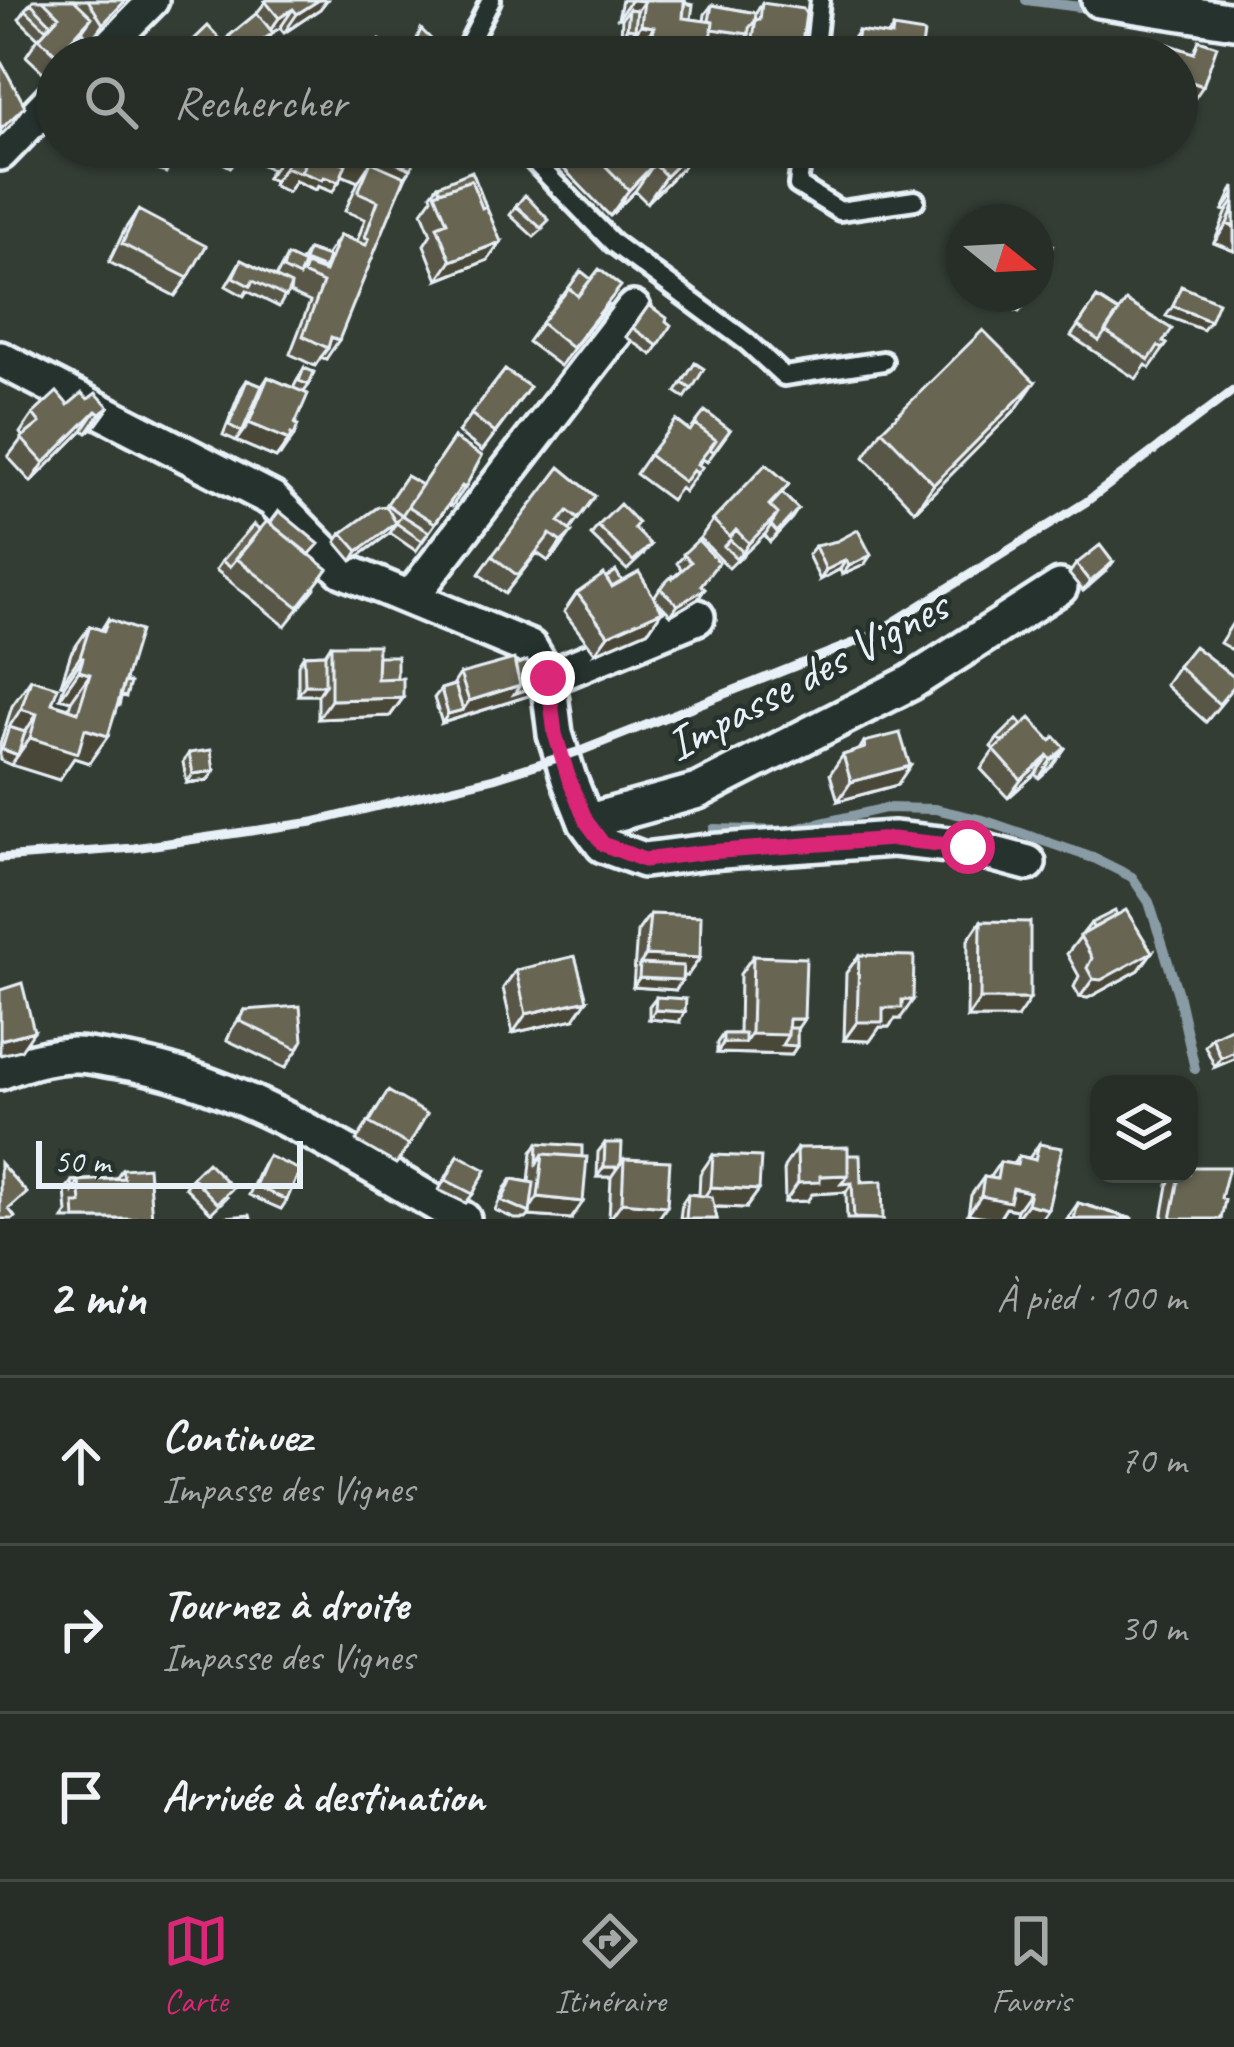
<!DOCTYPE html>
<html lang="fr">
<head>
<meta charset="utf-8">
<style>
  body { margin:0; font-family:Caveat,sans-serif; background:#323a33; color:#f1f3f6 }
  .controls { position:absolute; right:36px; bottom:36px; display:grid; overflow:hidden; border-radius:24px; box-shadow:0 3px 9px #0004 }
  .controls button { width:108px; height:108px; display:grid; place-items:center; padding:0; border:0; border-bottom:3px solid #424a44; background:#262e27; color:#f1f3f6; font:60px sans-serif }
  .compass { position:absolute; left:946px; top:204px; width:108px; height:108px; border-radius:50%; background:#262e27; box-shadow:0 3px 9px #0004; rotate:108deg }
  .scale { position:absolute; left:36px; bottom:30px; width:267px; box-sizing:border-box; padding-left:12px; border:6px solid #e8f1f8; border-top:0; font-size:33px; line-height:42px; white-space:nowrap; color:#e8f1f8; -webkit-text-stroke:9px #26332d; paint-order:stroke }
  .stop { position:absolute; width:36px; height:36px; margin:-27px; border:9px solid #db2777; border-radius:50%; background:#fff }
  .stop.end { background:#db2777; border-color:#fff; box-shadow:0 3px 12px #0008 }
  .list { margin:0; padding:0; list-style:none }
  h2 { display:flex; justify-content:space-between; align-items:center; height:156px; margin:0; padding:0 48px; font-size:51px }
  h2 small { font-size:39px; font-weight:400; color:#a4a8a7 }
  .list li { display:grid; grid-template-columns:78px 1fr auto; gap:36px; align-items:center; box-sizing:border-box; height:168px; padding:0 48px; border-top:3px solid #424a44 }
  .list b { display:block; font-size:45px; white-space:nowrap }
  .list p { margin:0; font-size:39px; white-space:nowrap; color:#a4a8a7 }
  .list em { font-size:39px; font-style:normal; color:#a4a8a7 }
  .icon { flex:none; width:66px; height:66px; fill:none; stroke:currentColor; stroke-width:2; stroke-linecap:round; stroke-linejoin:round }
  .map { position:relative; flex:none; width:1234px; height:1219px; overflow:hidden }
  .search { position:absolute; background:#262e27; box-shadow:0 3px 9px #0004; left:36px; right:36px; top:36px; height:132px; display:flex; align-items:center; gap:30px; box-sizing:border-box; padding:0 42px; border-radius:66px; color:#a4a8a7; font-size:45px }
  .sheet { height:660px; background:#262e27 }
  nav { display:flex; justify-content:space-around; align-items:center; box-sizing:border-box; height:168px; border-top:3px solid #424a44; background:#262e27; font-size:33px; color:#a4a8a7 }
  nav a { display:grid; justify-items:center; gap:6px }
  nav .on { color:#db2777 }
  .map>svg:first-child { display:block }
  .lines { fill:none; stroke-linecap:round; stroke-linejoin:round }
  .stream { stroke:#899ca5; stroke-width:10 }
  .lane-casing { stroke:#e8f1f8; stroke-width:26 }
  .street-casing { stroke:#e8f1f8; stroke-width:42 }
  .lane { stroke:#26332d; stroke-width:16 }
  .street { stroke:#26332d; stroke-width:33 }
  .rail { stroke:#e8f1f8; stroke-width:9 }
  .wall { fill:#595747; stroke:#e8f1f8; stroke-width:3 }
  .shaded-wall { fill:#494739; stroke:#e8f1f8; stroke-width:3 }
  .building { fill:#686552; stroke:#e8f1f8; stroke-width:3 }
  .route { stroke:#db2777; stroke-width:15 }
  .labels { text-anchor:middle; stroke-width:9; stroke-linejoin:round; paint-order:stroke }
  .street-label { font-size:48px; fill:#e8f1f8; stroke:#26332d }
</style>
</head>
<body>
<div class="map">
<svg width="1234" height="1219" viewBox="0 0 1234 1219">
  <rect width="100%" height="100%" fill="#333d34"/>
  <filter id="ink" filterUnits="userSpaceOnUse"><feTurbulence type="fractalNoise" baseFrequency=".00833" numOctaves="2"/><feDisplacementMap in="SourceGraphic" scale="24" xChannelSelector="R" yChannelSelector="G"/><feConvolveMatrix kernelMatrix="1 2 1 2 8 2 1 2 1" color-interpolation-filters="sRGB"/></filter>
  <g filter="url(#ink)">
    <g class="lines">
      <path class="stream" d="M1026,0L1095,9
        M714,829L786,831L886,808L935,809L983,820L1096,859L1132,877L1149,902L1178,994L1195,1069"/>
      <defs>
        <path id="lane" d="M462,57L491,0
          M814,57L820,0
          M520,147L613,243L747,342L784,376L883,361
          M803,147L798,185L840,211L915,200"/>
        <path id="street" d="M1099,0L1234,21
          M94,57L151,0
          M0,153L57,94
          M0,359L272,499L342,570L530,648L548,678L555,734L569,779L586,822L603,845L644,860L707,852L893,839L968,847L1028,863
          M411,597L633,309
          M548,678L697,617
          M586,822L698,791L910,683L1060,587
          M0,1072C24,1063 46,1056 72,1055C87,1054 103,1059 118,1061C241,1080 356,1159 463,1219"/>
      </defs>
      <use href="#lane" class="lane-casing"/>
      <use href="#street" class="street-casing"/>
      <use href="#lane" class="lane"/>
      <use href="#street" class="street"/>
      <path class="rail" d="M0,858L134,848L313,822L494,778L583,750L871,636L1086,502L1234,390"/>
    </g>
    <path class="wall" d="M33,0H131L90,42L82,30L44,73L26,56L38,38L19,19Z
      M267,0H327L320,9L284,33L280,28L273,32L266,42L246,57H176L224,43L229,36L256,14Z
      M622,0H685L691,19L704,21L705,14L712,5L756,13L762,3L800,57H740L742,43L711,39L710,53L707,57H666L640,53L641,45L628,43L629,38L621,37L622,18H618Z
      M893,28L924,57H844L845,50L858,31L887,36Z
      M225,147H311L310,150L323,155L328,147H419L326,359L321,357L315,366L290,354L310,302L290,293L291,285L279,307L247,291L244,296L226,286L241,260L276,277L287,256L300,263L308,250L326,256L340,235L357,241L365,219L345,211L358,182L342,175L332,192L318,186L316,190L295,181L288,192L272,185L275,181L267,178L271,169L240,155L231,167L223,163L229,149Z
      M576,147H697L682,168L647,203L635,191L610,216L562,167Z
      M438,185L501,242L488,260L438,280L424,245L431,234L422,212L432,198L431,194Z
      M1234,186V251L1214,243L1227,211L1223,210Z
      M516,206L543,229L534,237L510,215Z
      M138,210L188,278L175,296L109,262L125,229Z
      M984,294H1032L1019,312L983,296Z
      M561,296L608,305L560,366L528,342Z
      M1097,298L1167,344L1150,368L1146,365L1136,379L1071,336Z
      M649,305L666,321L658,346L652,355L626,337Z
      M695,363L704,369L685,398L676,392Z
      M304,368L309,385L304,392L295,424L294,436L281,455L280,454L276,458L223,435L241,389L247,380L262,386L268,377L293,388Z
      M505,370L530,387L482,451L458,432Z
      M1035,382L1016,409L915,511L864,457L882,430Z
      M88,399L109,407L96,425L87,433L83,430L31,482L8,457L23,437L20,433L33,414Z
      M730,430L707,462L703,459L698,465L702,467L684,492L680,488L671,500L636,474L649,455L690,431Z
      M454,438L465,488L452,506L449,504L416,551L390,533L393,528L390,533L352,561L336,542L342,533L386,506L406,476L422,485Z
      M789,484L782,493L798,509L792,518L770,542L764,534L729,568L700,538L713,520Z
      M595,496L570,530L559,550L548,561L537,553L505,594L479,574L492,556Z
      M598,526L651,545L644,554L627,570L591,535Z
      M260,530L310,555L315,588L285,626L216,570L222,561Z
      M698,540L701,585L698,599L671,615L655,599L662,611L649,630L595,653L564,612L577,593L606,578L622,581L654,597L660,588L682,570L677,563Z
      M815,546L864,565L842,575L840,569L820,580L808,555Z
      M1113,562L1106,571L1083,591L1069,574L1076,564Z
      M108,619L125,681L119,706H117L89,763L74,758L59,780L0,760V744L12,706L31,679L52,703L69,708L71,701L60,698L64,685L61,684L71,653L90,626L101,630Z
      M1234,621V651L1220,643Z
      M331,645L378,656L397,678L403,698L390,716L318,719V695H298V665L304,655L325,654Z
      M1178,666L1225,699L1206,722L1165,685Z
      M460,674L528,696L442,723L434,698L441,689L453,685Z
      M1022,725L1065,748L1052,766L1039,778L1035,774L1008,798L981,769L994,750L991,747L998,738Z
      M864,742L897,785L838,801L830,774L843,755L859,750Z
      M189,753L214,771L208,780L187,783L183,762Z
      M650,914L700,958L687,976H683L682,980L676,990L633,987L637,932Z
      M1117,915L1152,952L1139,970L1088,998L1080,997L1074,987L1079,976L1067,954L1091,923Z
      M981,921L1017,1018H967L968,940Z
      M859,955L900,1019H895L889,1027H880L870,1041L844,1040L846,973Z
      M753,956L797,1029V1046L791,1055L717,1053V1043L723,1034H739L740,974Z
      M516,970L574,1019L513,1033L503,988Z
      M656,997L679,1022L649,1019V1006Z
      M245,1010L298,1049L285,1068L227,1040L232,1029Z
      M1212,1037L1234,1059L1215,1067L1205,1046Z
      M388,1091L409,1145L396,1164L356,1141Z
      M538,1143L571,1219L529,1216L526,1219H515L495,1210L505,1188L512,1179L529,1182L532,1152Z
      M605,1143L621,1163L624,1159L658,1219H609L611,1177H597L598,1152Z
      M1039,1144L1041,1219H1015L1017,1210L1006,1208L999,1219L968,1214L971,1195L984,1177L989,1178L1000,1162L1013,1164L1019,1156L1029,1158Z
      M797,1148L848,1155L883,1219H847L846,1192L812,1194L807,1201L785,1202L784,1167Z
      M458,1155L473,1194L466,1203L439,1190Z
      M713,1155L746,1208L714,1207L717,1219H680L682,1203L688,1194L699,1195L700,1174Z
      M268,1156L287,1200L281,1209L249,1195L262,1165Z
      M122,1169L152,1219H63L67,1213L65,1190L72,1181L116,1178Z
      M1176,1174H1180L1221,1198V1219H1162L1168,1185Z
      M192,1177L227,1197L211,1213L185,1187Z
      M1078,1203L1133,1219H1067Z"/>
    <path class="shaded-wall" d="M126,0H131L90,42L103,24Z
      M319,0H327L320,9L284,33L297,14Z
      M631,0L644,1L631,20L629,9L622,18H618Z
      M293,9L280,28L266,36L279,18Z
      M92,17L79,35L44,73L57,55Z
      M641,25L654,27L641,45L628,43Z
      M627,28L635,29L628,39L621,37Z
      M708,28L749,34L742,43L701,37Z
      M273,33L266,42L246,57H242Z
      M653,35L679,38L666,57L640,53Z
      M677,49L710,53L707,57H671Z
      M1186,80L1203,86L1190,105L1177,100Z
      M25,106L12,124L0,136L1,129Z
      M124,147H159L179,154L166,173L118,156Z
      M234,147L244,149L231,167L223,163Z
      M331,147H358L411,169L392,196L371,162L358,182L318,165Z
      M695,147H697L682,168L647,203L666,176Z
      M280,160L288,162L275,181L267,178Z
      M654,164L635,191L610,216L629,190Z
      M285,167L324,177L339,182L332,192L318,186L316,190L295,181L288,192L272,185Z
      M1234,195V201L1227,211L1223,210Z
      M1227,224L1234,227V251L1214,243Z
      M501,242L488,260L438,280L451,261Z
      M1173,306L1210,321L1203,330L1166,316Z
      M331,337L339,340L326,359L321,357L328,348Z
      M1035,382L1016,409L915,511L934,484Z
      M109,407L96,425L87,433L100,414Z
      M96,411L83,430L31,482L44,463Z
      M249,423L289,440L276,458L236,441Z
      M778,514L766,533L736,562L749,543Z
      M396,523L390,533L352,561L358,551Z
      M572,532L559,550L548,561L561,542Z
      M871,555L864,565L842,575L849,566Z
      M846,560L840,569L820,580L826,570Z
      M1113,562L1106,571L1083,591L1090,582Z
      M705,589L698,599L671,615L678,605Z
      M662,611L649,630L595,653L608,635Z
      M80,657L83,658L64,685L61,684Z
      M79,671L90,674L71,701L60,698Z
      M305,685H325L318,695H298Z
      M520,685L535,687L528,696L442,723L448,714L463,710L469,701Z
      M403,698L390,716L318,719L331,700Z
      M21,709L37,714L19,741L9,727Z
      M85,729L108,736L89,763L74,758L59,780L11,765L30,738Z
      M1065,748L1052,766L1039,778L1051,760Z
      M2,749L18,755L11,765L0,760V752Z
      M1048,756L1035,774L1008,798L1021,780Z
      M910,766L897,785L838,801L851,782Z
      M214,771L208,780L187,783L193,774Z
      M1152,952L1139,970L1088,998L1080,997L1093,979Z
      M646,955L700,958L687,976L640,974V964Z
      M639,978L682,980L676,990L633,987Z
      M980,999H1030L1017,1018H967Z
      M587,1000L574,1019L513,1033L526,1014Z
      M902,1000H913L900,1019H895L889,1027H880L870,1041L844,1040L857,1022Z
      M655,1010L685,1012L679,1022L649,1019Z
      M789,1019H804L791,1038L797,1046L791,1055L717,1053L723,1043H745L751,1034Z
      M34,1031L21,1050L0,1055V1040Z
      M1234,1052V1059L1215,1067L1221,1058Z
      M604,1167H618L611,1177H597Z
      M848,1175L852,1183L846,1192L812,1194L807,1201L785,1202L798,1183L820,1176Z
      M711,1187L759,1190L746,1208L698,1206Z
      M1013,1188L1030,1192L1017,1210L1006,1208L999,1219L968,1214L981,1196Z
      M538,1197L583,1202L571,1219L529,1216L530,1213L528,1212Z
      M622,1202L667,1206L658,1219H610Z
      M1027,1204L1048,1209L1041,1219H1016Z"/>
    <path class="building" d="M43,0H74L92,17L57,55L39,38L59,16Z
      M88,0H126L103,24Z
      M267,0H319L297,14L293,9L279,18L265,1Z
      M637,0H685L683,18L713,22L710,53L677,49L679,38L653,35L654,27L641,25L644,1Z
      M31,3L51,24L46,29L25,9Z
      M684,3L693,5L691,19L683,18Z
      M762,3L803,9L806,14L800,57H750L756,19L760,20Z
      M712,5L756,13L755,21L749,28V34L712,29L713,22L709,21Z
      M629,9L637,10L635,29L627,28Z
      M257,13L273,33L243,54L229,36Z
      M208,26L236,56L176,57Z
      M893,28L924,33L921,55L924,57H854L858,31L892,36Z
      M421,29L437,45L431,57H372L380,40L397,49L399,44L412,51Z
      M1199,40L1217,46L1203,86L1186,80L1177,102V57H1163L1168,44L1194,53Z
      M1126,48L1146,54L1149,48L1162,53L1160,57H1136L1127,54L1123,57Z
      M0,60L25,106L1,129L0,127Z
      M159,147H182L179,154Z
      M276,147H311L301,173L285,167L288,162L280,160L284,151Z
      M358,147H419L411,169Z
      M587,147H695L666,176L654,164L629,190Z
      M310,150L346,164L339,182L324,177L322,180L301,172Z
      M371,162L405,177L339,340L331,337L328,348L303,336L323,283L303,274L306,265L325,272L340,235L366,245L369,239L365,237L378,201L358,192Z
      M472,171L489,214L486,206L482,208L471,180L440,191L438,185Z
      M471,180L482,208L486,206L501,242L451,261L437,226L447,222L435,193Z
      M525,195L549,220L541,228L516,206Z
      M1234,207V227L1227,224Z
      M138,210L206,246L188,278L122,244Z
      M1036,237L1053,245L1036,284Z
      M308,250L328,257L324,269L304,261Z
      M287,256L304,264L299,277L283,269Z
      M241,260L291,285L286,297L253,281L250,286L233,277Z
      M599,269L621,286L572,348L541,323L569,288L578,296Z
      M581,271L591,279L578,296L569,288L562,297Z
      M1181,286L1218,302L1210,321L1173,306Z
      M1097,298L1119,312L1099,341L1078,326Z
      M1126,301L1172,329L1163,342L1167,344L1163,349L1158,346L1149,360L1105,331Z
      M649,305L667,318L666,321L671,325L658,346L633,328Z
      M983,330L1035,382L934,484L882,430Z
      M695,363L704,369L692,389L682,383Z
      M304,368L314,372L309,385L299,381Z
      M505,370L530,387L495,433L471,414Z
      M268,377L308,394L295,424L298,425L294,436L291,434L289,440L249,423Z
      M247,380L262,386L242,432L229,425Z
      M57,392L68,405L82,393L88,399L96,393L109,407L100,414L96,411L44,463L21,438L40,423L33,414Z
      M705,411L730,430L714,452L710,449L716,440L695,424Z
      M676,420L690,431L695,424L716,440L697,464L702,467L697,473L693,470L684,482L649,455Z
      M454,438L482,456L465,488L462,486L435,523L408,506Z
      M766,464L789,484L769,505L778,514L749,543L736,530L730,537L713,520Z
      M560,467L595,496L578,519L568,511L559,522L572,532L561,542L550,534L518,576L492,556Z
      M406,476L422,485L402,515L387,504Z
      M782,493L798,509L777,532L771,525L778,514L770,506Z
      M620,504L638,523L634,528L651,545L633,561L598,526Z
      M386,506L396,523L358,551L342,533L378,507Z
      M279,511L319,544L309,555L270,523Z
      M402,515L429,532L422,541L396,523Z
      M267,521L328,569L298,607L236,558Z
      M254,524L260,530L230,567L222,561Z
      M858,530L871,555L849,566L846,560L826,570L815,546L837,541Z
      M698,540L719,562L701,585L705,589L678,605L660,588L672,576L673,578L691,562L683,554Z
      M730,540L743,552L736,558L724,546Z
      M1100,545L1113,562L1090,582L1076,564Z
      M616,571L622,581L612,587L606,578Z
      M639,572L662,611L608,635L577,593L604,574L612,587Z
      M108,619L140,631L108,736L85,729L78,753L30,738L37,714L21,709L31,679L58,687L52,703L78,712L90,674L79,671L83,658L80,657L90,626L104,631Z
      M331,645H378L377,679L403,678V698L331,700Z
      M1194,646L1234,677V686L1219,704L1178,666Z
      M325,654V685H305L304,655Z
      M378,656H397V678L377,679Z
      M514,659L520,685L469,701L460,674Z
      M527,661L535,687L514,694L520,685L515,665Z
      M125,681L130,683L126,697L120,695Z
      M455,685L463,710L448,714L441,689Z
      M1030,718L1051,741L1055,737L1065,748L1051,760L1048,756L1021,780L994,750Z
      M1017,719L1022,725L1003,743L998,738Z
      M9,727L25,732L18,755L2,749Z
      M900,733L910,766L851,782L843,755L865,748L864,742Z
      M211,750L214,771L193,774L189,753Z
      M1126,910L1152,952L1101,980L1093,979L1087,968L1092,958L1080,936Z
      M1115,911L1117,915L1093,928L1091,923Z
      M650,914L701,916L700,958L646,955Z
      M981,921L1030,922V999H980Z
      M859,955L914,956L913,1000H902V1008H883V1022H857Z
      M575,956L587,1000L526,1014L516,970Z
      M753,956L806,958L804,1019H789L788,1035L751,1034Z
      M640,964L683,966L682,980L639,978Z
      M22,983L34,1031L0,1040V990Z
      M656,997L686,999L685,1012L655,1010Z
      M300,1006L303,1040L298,1049L240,1021L245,1010Z
      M1233,1027L1234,1052L1221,1058L1212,1037Z
      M788,1028H797V1046L782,1045L788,1035Z
      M723,1034H745V1043H723Z
      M388,1091L427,1114L409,1145L369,1123Z
      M538,1143L582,1146V1157L543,1154L537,1163Z
      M605,1143H622L621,1163L618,1167H604Z
      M1039,1144L1062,1148L1048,1209L1027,1204L1030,1192L1013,1188L1010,1202L981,1196L984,1177L997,1179L1000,1162L1017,1165L1019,1156L1035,1160Z
      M848,1147V1175L820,1176V1182L798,1183L797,1148Z
      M543,1154L587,1157L583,1202L538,1197Z
      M458,1155L486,1170L473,1194L446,1180Z
      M713,1155L761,1157L759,1190L711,1187Z
      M848,1155H860L861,1182L882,1181L883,1219L854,1218L852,1183L841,1184L848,1175Z
      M268,1156L300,1170L287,1200L255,1186Z
      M624,1159L670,1161L667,1206L622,1202Z
      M207,1162L233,1188L217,1203L192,1177Z
      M0,1163L27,1193L9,1209L15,1217L13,1219H0Z
      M148,1167L152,1219H75L74,1203H81L79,1181L124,1178L122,1169Z
      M1189,1167H1229L1221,1198L1225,1200L1221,1219H1171L1180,1174H1189Z
      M116,1178L79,1181L73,1191L72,1181Z
      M512,1179L534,1183L530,1213L502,1201Z
      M688,1194L712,1197L717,1219H686Z
      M1078,1203L1133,1219H1074Z
      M250,1215L251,1219H226V1217Z"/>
  </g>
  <g class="lines" filter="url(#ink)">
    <path class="route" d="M548,678L555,734L569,779L586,821L603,844L644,860L707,852L893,839L968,847"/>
  </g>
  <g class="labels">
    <g class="street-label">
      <text transform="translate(806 674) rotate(-28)" y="17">Impasse des Vignes</text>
    </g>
  </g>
</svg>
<div class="controls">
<button><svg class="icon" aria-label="layers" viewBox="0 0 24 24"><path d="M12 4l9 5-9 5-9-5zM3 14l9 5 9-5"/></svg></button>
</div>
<svg class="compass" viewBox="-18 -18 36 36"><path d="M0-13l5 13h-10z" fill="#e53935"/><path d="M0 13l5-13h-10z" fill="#a4a8a7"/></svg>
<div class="scale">50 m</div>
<div class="stop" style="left:968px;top:847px"></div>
<div class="stop end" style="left:548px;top:678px"></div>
<div class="search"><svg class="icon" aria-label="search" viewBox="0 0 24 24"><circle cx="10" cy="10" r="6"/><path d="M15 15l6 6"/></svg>Rechercher</div>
</div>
<section class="sheet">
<h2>2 min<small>À pied · 100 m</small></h2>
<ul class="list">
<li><svg class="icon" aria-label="ahead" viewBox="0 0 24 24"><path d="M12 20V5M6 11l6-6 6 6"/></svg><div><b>Continuez</b><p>Impasse des Vignes</p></div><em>70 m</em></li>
<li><svg class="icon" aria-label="right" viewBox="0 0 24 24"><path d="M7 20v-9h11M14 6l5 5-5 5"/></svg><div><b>Tournez à droite</b><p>Impasse des Vignes</p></div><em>30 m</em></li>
<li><svg class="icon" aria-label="arrive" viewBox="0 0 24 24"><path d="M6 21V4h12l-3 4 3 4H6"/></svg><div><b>Arrivée à destination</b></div></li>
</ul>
</section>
<nav>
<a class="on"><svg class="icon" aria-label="map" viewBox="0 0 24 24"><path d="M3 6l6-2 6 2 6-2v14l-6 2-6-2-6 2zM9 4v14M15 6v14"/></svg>Carte</a>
<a><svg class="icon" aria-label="directions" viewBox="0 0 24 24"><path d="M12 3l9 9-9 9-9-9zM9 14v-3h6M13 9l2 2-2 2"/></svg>Itinéraire</a>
<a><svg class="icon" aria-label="saved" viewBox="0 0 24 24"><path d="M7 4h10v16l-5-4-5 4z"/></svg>Favoris</a>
</nav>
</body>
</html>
